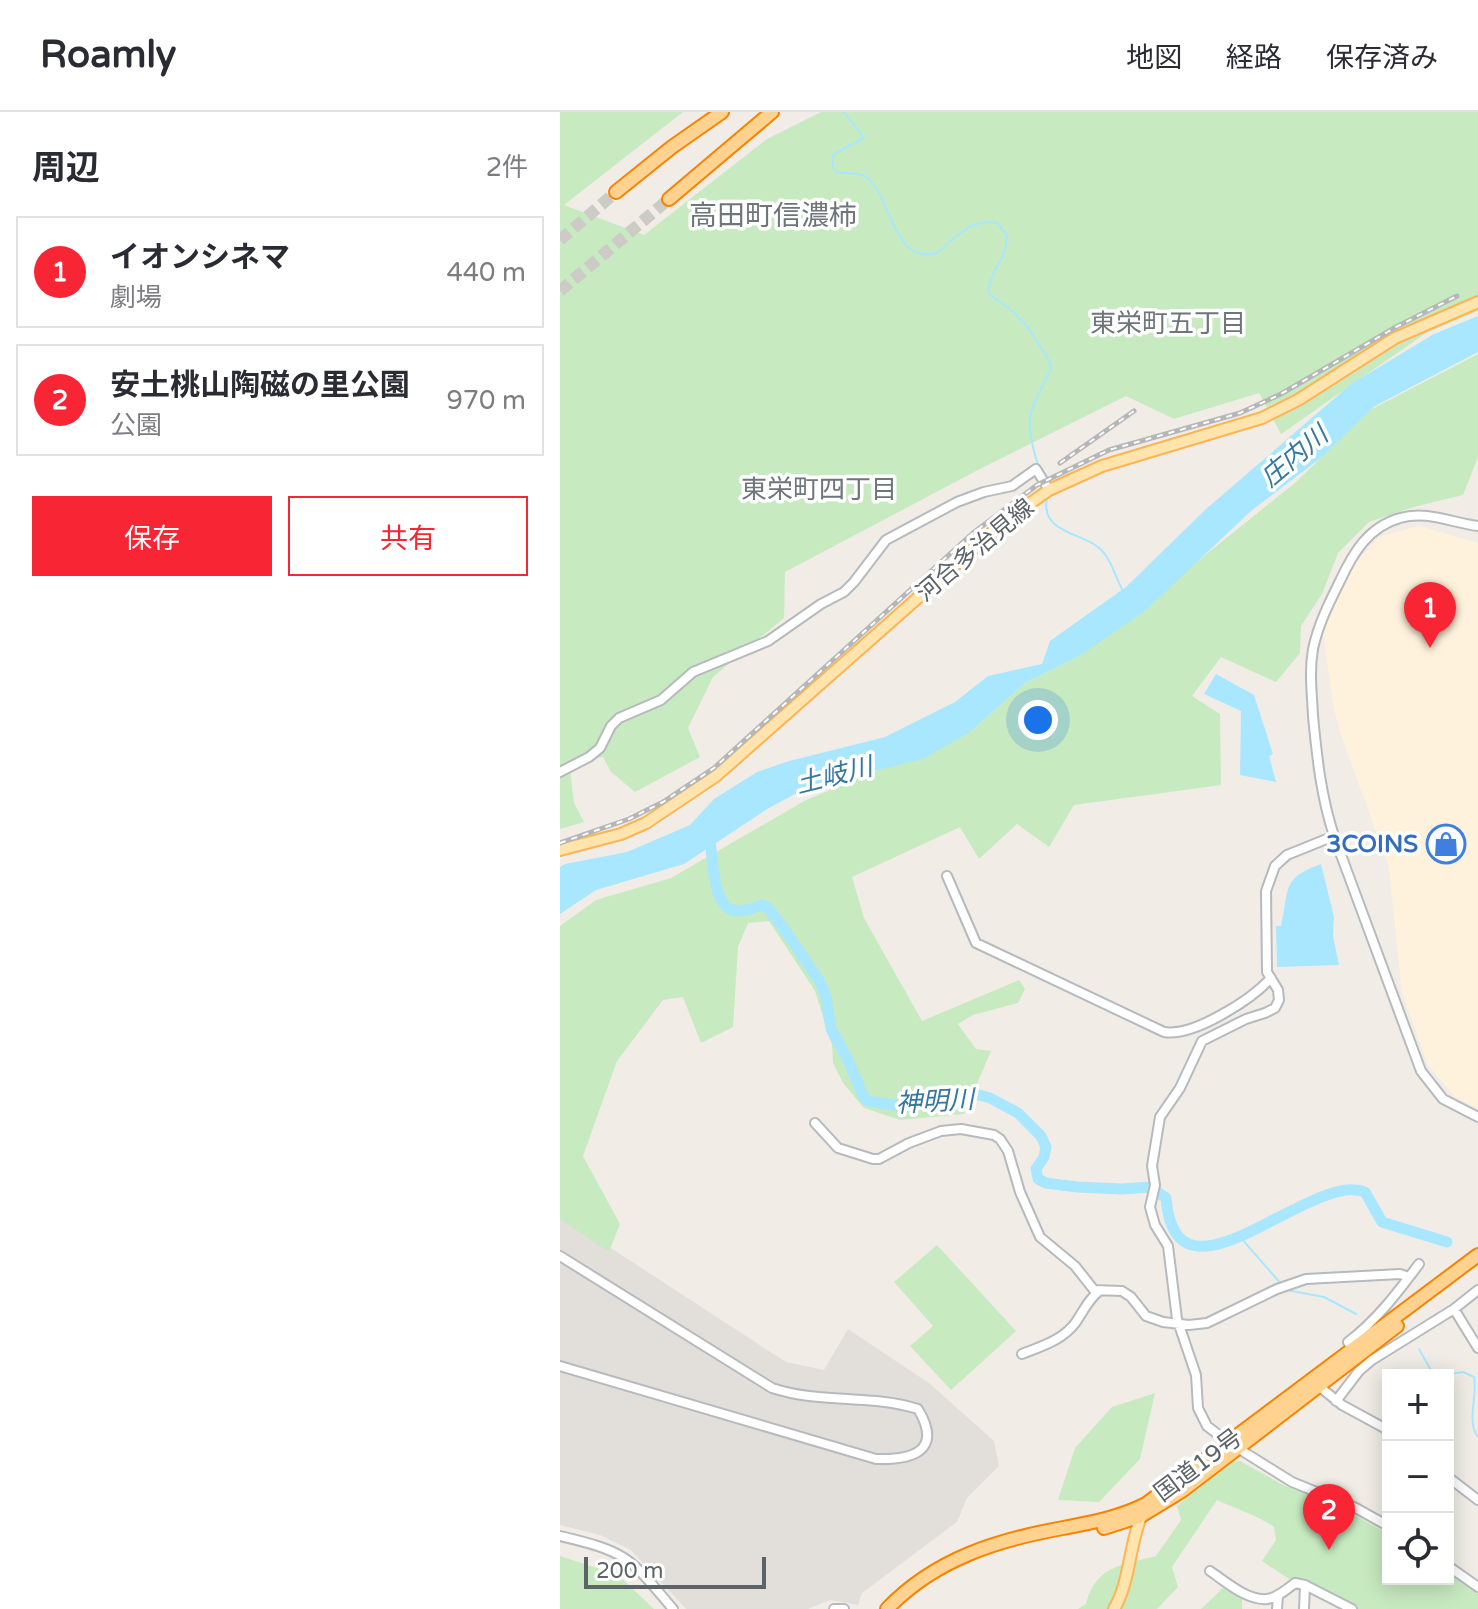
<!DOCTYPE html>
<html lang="ja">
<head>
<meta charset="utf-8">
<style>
  body { margin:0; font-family:"Varela Round","Noto Sans JP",sans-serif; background:#f7f7f7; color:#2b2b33 }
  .controls { position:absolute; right:24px; bottom:24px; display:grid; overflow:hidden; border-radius:0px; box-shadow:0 4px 20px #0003 }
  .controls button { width:72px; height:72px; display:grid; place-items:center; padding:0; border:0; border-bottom:2px solid #e1e1e2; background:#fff; color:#2b2b33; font:40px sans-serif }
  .scale { position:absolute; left:24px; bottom:20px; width:182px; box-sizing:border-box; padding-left:8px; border:4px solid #5d6468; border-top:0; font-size:22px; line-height:28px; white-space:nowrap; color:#5d6468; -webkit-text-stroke:6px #fff; paint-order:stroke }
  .you { position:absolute; left:478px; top:608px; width:28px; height:28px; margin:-20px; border:6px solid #fff; border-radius:50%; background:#1a73e8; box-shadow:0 0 0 12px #1a73e833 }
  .badge { display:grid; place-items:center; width:52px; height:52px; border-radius:50%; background:#f82535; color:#fff; font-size:26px; font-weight:700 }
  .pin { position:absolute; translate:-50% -66px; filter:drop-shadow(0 2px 4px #0008) }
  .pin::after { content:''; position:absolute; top:42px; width:28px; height:24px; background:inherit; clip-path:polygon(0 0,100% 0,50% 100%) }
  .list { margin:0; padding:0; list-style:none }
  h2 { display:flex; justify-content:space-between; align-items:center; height:104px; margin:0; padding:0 32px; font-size:34px }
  h2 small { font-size:26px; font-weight:400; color:#7c7c81 }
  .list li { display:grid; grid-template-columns:52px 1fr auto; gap:24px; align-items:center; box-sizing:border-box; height:112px; margin:0 16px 16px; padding:0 16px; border:2px solid #e1e1e2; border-radius:0px }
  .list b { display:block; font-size:30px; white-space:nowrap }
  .list p { margin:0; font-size:26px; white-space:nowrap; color:#7c7c81 }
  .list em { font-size:26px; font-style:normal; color:#7c7c81 }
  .actions { display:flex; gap:16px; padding:24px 32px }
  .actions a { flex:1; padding:18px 0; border:2px solid #f82535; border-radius:0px; text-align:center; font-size:28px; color:#f82535 }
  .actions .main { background:#f82535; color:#fff }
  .icon { flex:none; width:44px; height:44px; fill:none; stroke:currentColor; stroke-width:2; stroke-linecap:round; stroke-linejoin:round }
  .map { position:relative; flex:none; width:918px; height:1497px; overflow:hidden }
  header { display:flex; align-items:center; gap:48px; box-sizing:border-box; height:112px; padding:0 40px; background:#fff; border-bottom:2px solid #e1e1e2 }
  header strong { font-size:38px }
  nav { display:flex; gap:44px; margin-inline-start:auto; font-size:28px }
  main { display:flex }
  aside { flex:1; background:#fff }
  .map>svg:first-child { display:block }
  .commercial { fill:#fff2dd }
  .industrial { fill:#e2dfda }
  .green { fill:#c7eac1 }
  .water { fill:#a8e7ff }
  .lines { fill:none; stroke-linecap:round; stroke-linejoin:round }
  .stream { stroke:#a8e7ff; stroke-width:2 }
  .river { stroke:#a8e7ff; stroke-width:11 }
  .highway-tunnel { stroke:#cccbc6; stroke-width:12; stroke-dasharray:12 6; stroke-linecap:butt }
  .minor-casing { stroke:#b6babe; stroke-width:12 }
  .major-casing { stroke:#feb453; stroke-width:14 }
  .highway-casing { stroke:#f78400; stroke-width:16 }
  .minor { stroke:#fff; stroke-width:8 }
  .major { stroke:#ffe5ad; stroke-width:10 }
  .highway { stroke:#ffd28f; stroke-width:12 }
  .rail-casing { stroke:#b5b6b7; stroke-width:5 }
  .rail { stroke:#fff; stroke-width:2; stroke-dasharray:6; stroke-linecap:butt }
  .labels { text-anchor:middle; stroke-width:7; stroke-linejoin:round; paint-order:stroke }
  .street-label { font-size:24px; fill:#5d6468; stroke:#fff }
  .shop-label { font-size:24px; font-weight:bold; fill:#366cbe; stroke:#fff; text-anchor:end }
  .neighbourhood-label { font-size:26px; fill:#6e767a; stroke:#fff }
  .water-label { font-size:26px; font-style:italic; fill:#34789f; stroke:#fff }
  .quarter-label { font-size:28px; fill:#6e767a; stroke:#fff }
</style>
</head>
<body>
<header>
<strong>Roamly</strong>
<nav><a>地図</a><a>経路</a><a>保存済み</a></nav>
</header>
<main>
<aside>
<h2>周辺<small>2件</small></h2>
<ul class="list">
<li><span class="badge">1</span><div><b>イオンシネマ</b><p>劇場</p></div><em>440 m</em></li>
<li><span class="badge">2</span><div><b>安土桃山陶磁の里公園</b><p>公園</p></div><em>970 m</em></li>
</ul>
<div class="actions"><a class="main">保存</a><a>共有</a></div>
</aside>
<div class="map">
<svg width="918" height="1497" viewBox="0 0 918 1497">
  <rect width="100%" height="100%" fill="#f1ede6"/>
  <path class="commercial" d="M859,414L918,431V996L895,985L868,953L842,880L829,755L781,623L774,597L760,502L769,480L819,425Z"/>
  <path class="industrial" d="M0,1103L226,1250L264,1258L288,1217L369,1271L434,1329L439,1354L407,1386L397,1410L302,1481L298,1493L270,1488L248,1497H126L71,1438L40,1423L0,1413Z"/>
  <path class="green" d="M0,0H123L4,93L84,123L207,27L261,0H918V199L866,221L721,322L699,281L614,307L566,284L418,358L225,460L224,506L153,565L128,616L140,645L75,680L51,660L43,645L9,649L14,691L24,710L0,717Z
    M918,242V345L903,383L857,394L809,410L778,441L762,482L741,514L740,541L716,570L661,545L632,584L660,602L661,673L514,693L489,735L457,712L419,747L400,715L292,765L304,806L362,909L459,868L465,877L458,891L413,903L398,912L416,937L431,939L404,1002L340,1008L304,996L283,971L273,951L272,933L255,879L209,809L188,811L178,835L173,915L141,931L123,885L103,888L57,949L23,1044L60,1112L49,1140L0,1107V814L36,788L111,766L246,688L410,620L465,571L521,543L736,370L810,298Z
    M377,1133L456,1219L391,1278L350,1234L373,1214L334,1170Z
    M595,1281L580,1347L539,1390L498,1388L515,1336L552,1295Z
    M680,1349L723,1373L782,1396L828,1422V1467H888V1462L918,1482V1497H792L735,1471L702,1449L716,1428L714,1415C697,1403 676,1397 657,1388L612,1455L618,1475L597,1497H518L526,1492C535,1454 564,1452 596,1444L621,1408L617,1394L672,1350Z
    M0,1444L58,1463L94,1497H0Z
    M665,1474L682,1484V1497H641Z"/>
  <path class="water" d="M918,204V240L815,294L762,345L691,399L586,498L521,543L465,571L410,620L363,647L248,675L209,696L124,752L36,778L0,802V755L5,752L67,740L130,713L154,687L197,660L229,649L325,625L395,590L428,564L482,552L490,529L566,475L645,398L791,272L874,222Z
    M656,562L694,583L713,642L709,644L716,670L680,663L681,599L644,582Z
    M761,752L774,805L773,824L779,853L717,855L716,814H721C730,775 721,767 761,752Z"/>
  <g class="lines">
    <path class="stream" d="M284,0L304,26L274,42C266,72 294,55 306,65C332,84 332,153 377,141C396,126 409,106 437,111L447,123C448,150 426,160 429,182L453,199L469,217L490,250L491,257C469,302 463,304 478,353
      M487,386C480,420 519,420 538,435C551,445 555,465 563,479
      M681,1126L722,1173
      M726,1178L764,1185L796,1202
      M859,1237L872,1260L876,1263
      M883,1263L903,1260L914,1265C918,1284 906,1309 918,1325"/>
    <path class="river" d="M149,724C154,742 150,797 177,799C185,800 195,795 202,793L208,796L222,814L260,870L266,885L271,917L289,950L303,984L308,989L347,995L391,983H419L430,986L458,1001L481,1024L486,1035L484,1045L476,1057L478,1067L486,1071L517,1075L562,1077L590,1075L606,1086C616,1208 750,1058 805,1080L822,1110L887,1130"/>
    <path class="highway-tunnel" d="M0,128L56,80
      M0,179L109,87"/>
    <defs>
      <path id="minor" d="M0,660L29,645L40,636L51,614L59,606L101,588L133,560L208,529L261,492L284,480L294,470L326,428L397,390L424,380L452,374L476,357L489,378
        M774,724L861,959L883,987L918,1005
        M387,764L416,831L604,920C633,925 691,888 711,866
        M255,1011L278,1036L313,1047H319L349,1031L381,1019L401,1017L434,1023L440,1027L448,1039L460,1080L480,1125L515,1154L534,1178L562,1179L571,1185L586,1204L603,1210L629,1213L647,1211L717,1177L746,1167L840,1162L846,1164
        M0,1144L212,1276C260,1292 311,1282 358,1297C383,1339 353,1348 316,1347L0,1254
        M894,1197L918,1236
        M792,1238L788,1230C817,1208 838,1180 859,1152
        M462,1242C482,1234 503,1228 516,1210C524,1198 528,1188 539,1179
        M755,1271L782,1293L828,1318
        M776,1289L799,1259L812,1248L894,1197L918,1178
        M888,1365L918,1388
        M828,1414L796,1396L732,1370L668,1330L647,1314L638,1296L636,1263L617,1207L608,1134L595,1113L590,1095L595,1073L592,1054L600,1005L620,976L642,929L686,907L705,901L715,896L719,888L718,878L707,860L706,779L715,754L727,743L774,724C761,684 757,646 753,604C752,581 749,560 753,537C758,513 769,491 780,469C793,441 808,415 840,406C867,398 892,411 918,414
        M0,1424C68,1440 69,1445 113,1497
        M888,1454L918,1475
        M650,1459C665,1469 687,1489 707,1487C717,1486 727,1477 735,1471L745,1473L792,1497
        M274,1497H284
        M717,1497L718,1484
        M744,1497L745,1473"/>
      <path id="major" d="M0,738L61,722L86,711L156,664L445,409L489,378L542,354L702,306L738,288L835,226L918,190
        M554,1497C571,1468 569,1430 583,1400"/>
      <path id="highway" d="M56,80L112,35L162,0
        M109,87L212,0
        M544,1416L581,1404L622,1379L837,1214
        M327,1497C375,1447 437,1428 503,1416C533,1410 558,1406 586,1392L918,1143"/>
    </defs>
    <use href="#minor" class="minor-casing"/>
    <use href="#major" class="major-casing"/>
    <use href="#highway" class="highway-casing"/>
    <use href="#minor" class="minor"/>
    <use href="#major" class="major"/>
    <use href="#highway" class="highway"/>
    <defs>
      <path id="rail" d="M500,351L574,299
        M0,731L69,707L103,690L154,656L413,421L477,373L549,338L680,301L721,282L836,215L897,184"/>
    </defs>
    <use href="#rail" class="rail-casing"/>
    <use href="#rail" class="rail"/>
  </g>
  <defs>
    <symbol id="shop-ring" viewBox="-11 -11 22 22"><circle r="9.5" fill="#fff" stroke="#3f7fe0" stroke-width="1.5"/><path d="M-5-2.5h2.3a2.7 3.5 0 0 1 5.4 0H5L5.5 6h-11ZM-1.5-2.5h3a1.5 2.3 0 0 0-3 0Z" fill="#3f7fe0"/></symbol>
  </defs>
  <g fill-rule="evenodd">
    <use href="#shop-ring" x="864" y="710" width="44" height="44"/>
  </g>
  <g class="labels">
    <g class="street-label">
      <text transform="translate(415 438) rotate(-40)" y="8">河合多治見線</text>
      <text transform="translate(638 1353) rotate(-37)" y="8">国道19号</text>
    </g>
    <g class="shop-label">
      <text x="858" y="740">3COINS</text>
    </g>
    <g class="neighbourhood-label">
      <text x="608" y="220">東栄町五丁目</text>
      <text x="259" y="386">東栄町四丁目</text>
    </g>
    <g class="water-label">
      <text transform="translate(734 344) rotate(-40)" y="9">庄内川</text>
      <text transform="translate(274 663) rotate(-14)" y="9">土岐川</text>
      <text transform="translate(375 989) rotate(-3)" y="9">神明川</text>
    </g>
    <g class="quarter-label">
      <text x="213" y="113">高田町信濃柿</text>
    </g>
  </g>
</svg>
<div class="controls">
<button>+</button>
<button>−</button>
<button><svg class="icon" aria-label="locate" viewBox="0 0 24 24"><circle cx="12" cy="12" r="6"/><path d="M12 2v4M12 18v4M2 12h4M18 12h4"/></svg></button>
</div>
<div class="scale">200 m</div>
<div class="you"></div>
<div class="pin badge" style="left:870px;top:536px">1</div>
<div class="pin badge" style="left:769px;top:1438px">2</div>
</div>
</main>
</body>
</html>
